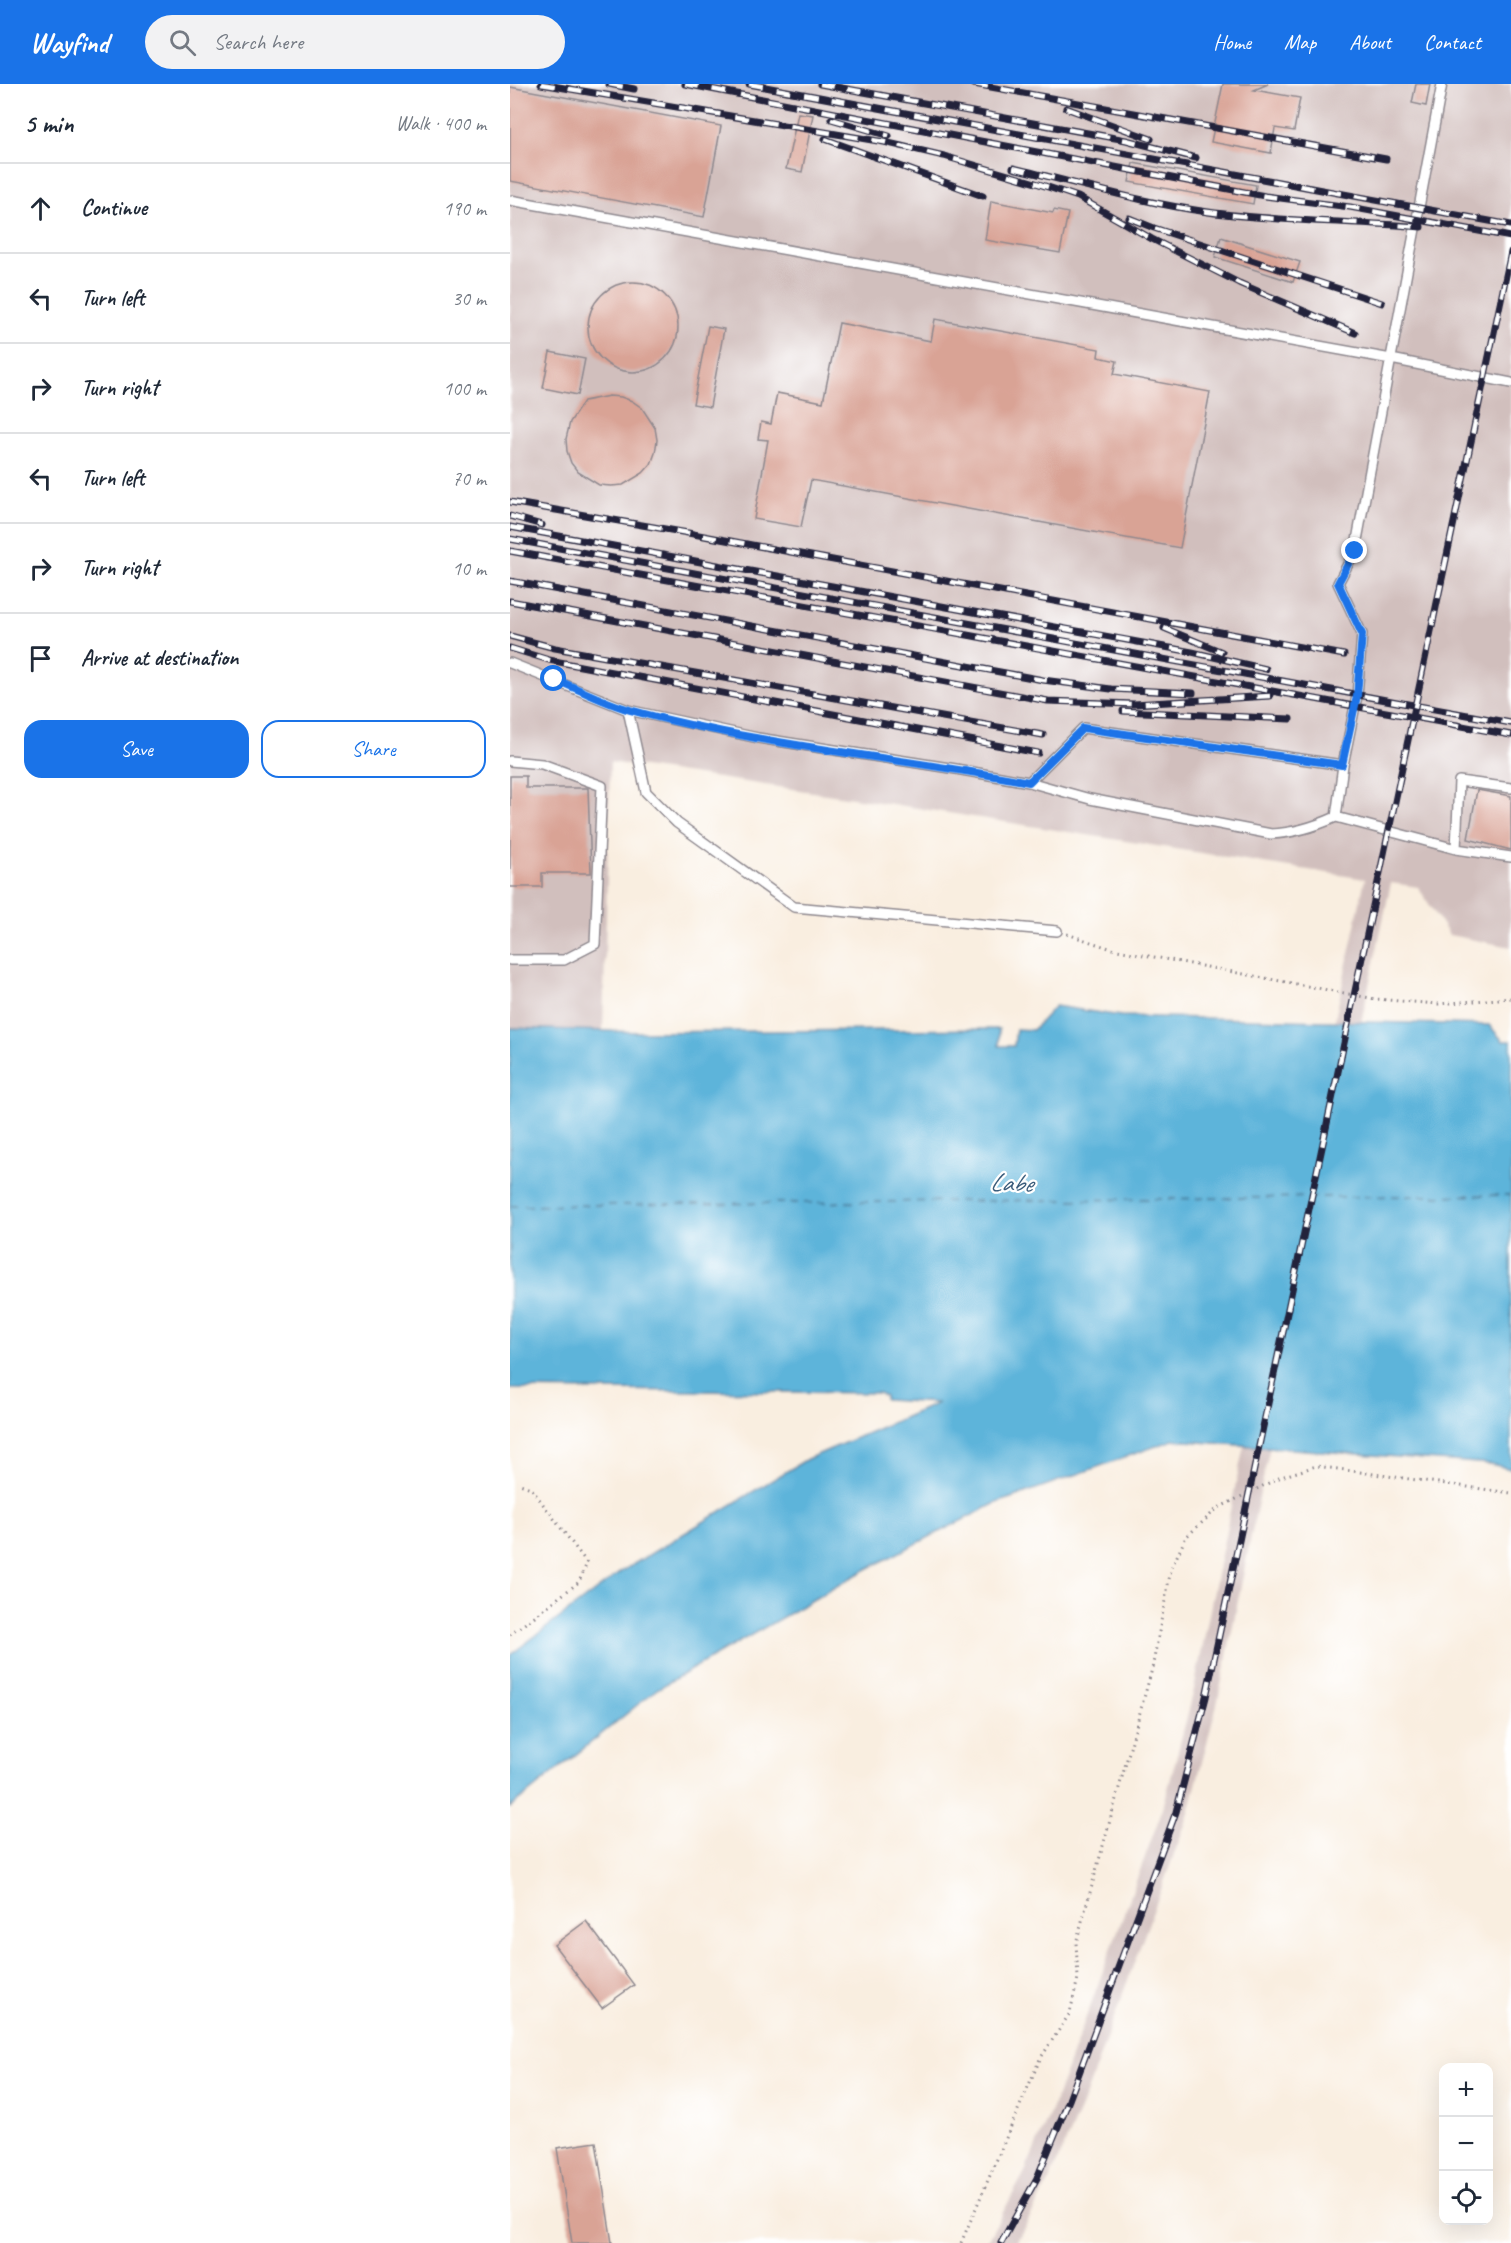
<!DOCTYPE html>
<html lang="en">
<head>
<meta charset="utf-8">
<style>
  body { margin:0; font-family:Caveat,sans-serif; background:#f2f2f3; color:#1f2937 }
  .controls { position:absolute; right:18px; bottom:18px; display:grid; overflow:hidden; border-radius:12px; box-shadow:0 6px 24px #0002 }
  .controls button { width:54px; height:54px; display:grid; place-items:center; padding:0; border:0; border-bottom:2px solid #e0e1e3; background:#fff; color:#1f2937; font:30px sans-serif }
  .stop { position:absolute; width:18px; height:18px; margin:-14px; border:4px solid #1a73e8; border-radius:50%; background:#fff }
  .stop.end { background:#1a73e8; border-color:#fff; box-shadow:0 2px 6px #0008 }
  .list { margin:0; padding:0; list-style:none }
  h2 { display:flex; justify-content:space-between; align-items:center; height:78px; margin:0; padding:0 24px; font-size:26px }
  h2 small { font-size:20px; font-weight:400; color:#747a83 }
  .list li { display:grid; grid-template-columns:39px 1fr auto; gap:18px; align-items:center; box-sizing:border-box; height:90px; padding:0 24px; border-top:2px solid #e0e1e3 }
  .list b { display:block; font-size:22px; white-space:nowrap }
  .list em { font-size:20px; font-style:normal; color:#747a83 }
  .actions { display:flex; gap:12px; padding:18px 24px }
  .actions a { flex:1; padding:14px 0; border:2px solid #1a73e8; border-radius:18px; text-align:center; font-size:21px; color:#1a73e8 }
  .actions .main { background:#1a73e8; color:#fff }
  .icon { flex:none; width:33px; height:33px; fill:none; stroke:currentColor; stroke-width:2; stroke-linecap:round; stroke-linejoin:round }
  .map { position:relative; flex:none; width:1001px; height:2159px; overflow:hidden }
  header { display:flex; align-items:center; gap:36px; box-sizing:border-box; height:84px; padding:0 30px; background:#1a73e8; color:#fff }
  header strong { font-size:28px }
  nav { display:flex; gap:33px; margin-inline-start:auto; font-size:21px }
  .search { width:420px; height:54px; background:#f2f2f3; display:flex; align-items:center; gap:15px; box-sizing:border-box; padding:0 21px; border-radius:33px; color:#747a83; font-size:22px }
  main { display:flex }
  aside { flex:1; background:#fff }
  .map>svg:first-child { display:block }
  .industrial { fill:#d1bfbd }
  .water { fill:#5db4da; stroke:#406b8a; stroke-width:1.5 }
  .lines { fill:none; stroke-linecap:round; stroke-linejoin:round }
  .ferry { stroke:#3a5c7b; stroke-width:1.5; stroke-dasharray:8 6; stroke-linecap:butt }
  .building { fill:#d9a395 }
  .lane-casing { stroke:#8e888e; stroke-width:12 }
  .path { stroke:#8e888e; stroke-width:3; stroke-dasharray:1.5 4.5; stroke-linecap:butt }
  .lane { stroke:#fff; stroke-width:9 }
  .rail-casing { stroke:#22223b; stroke-width:7 }
  .rail { stroke:#fff; stroke-width:4.5; stroke-dasharray:14; stroke-linecap:butt }
  .route { stroke:#1a73e8; stroke-width:8 }
  .labels { text-anchor:middle; stroke-width:4.5; stroke-linejoin:round; paint-order:stroke }
  .water-label { font-size:26px; font-style:italic; fill:#3a5c7b; stroke:#fff }
</style>
</head>
<body>
<header>
<strong>Wayfind</strong>
<div class="search"><svg class="icon" aria-label="search" viewBox="0 0 24 24"><circle cx="10" cy="10" r="6"/><path d="M15 15l6 6"/></svg>Search here</div>
<nav><a>Home</a><a>Map</a><a>About</a><a>Contact</a></nav>
</header>
<main>
<aside>
<h2>5 min<small>Walk · 400 m</small></h2>
<ul class="list">
<li><svg class="icon" aria-label="ahead" viewBox="0 0 24 24"><path d="M12 20V5M6 11l6-6 6 6"/></svg><div><b>Continue</b></div><em>190 m</em></li>
<li><svg class="icon" aria-label="left" viewBox="0 0 24 24"><path d="M17 20v-9H6M10 6l-5 5 5 5"/></svg><div><b>Turn left</b></div><em>30 m</em></li>
<li><svg class="icon" aria-label="right" viewBox="0 0 24 24"><path d="M7 20v-9h11M14 6l5 5-5 5"/></svg><div><b>Turn right</b></div><em>100 m</em></li>
<li><svg class="icon" aria-label="left" viewBox="0 0 24 24"><path d="M17 20v-9H6M10 6l-5 5 5 5"/></svg><div><b>Turn left</b></div><em>70 m</em></li>
<li><svg class="icon" aria-label="right" viewBox="0 0 24 24"><path d="M7 20v-9h11M14 6l5 5-5 5"/></svg><div><b>Turn right</b></div><em>10 m</em></li>
<li><svg class="icon" aria-label="arrive" viewBox="0 0 24 24"><path d="M6 21V4h12l-3 4 3 4H6"/></svg><div><b>Arrive at destination</b></div></li>
</ul>
<div class="actions"><a class="main">Save</a><a>Share</a></div>
</aside>
<div class="map">
<svg width="1001" height="2159" viewBox="0 0 1001 2159">
  <rect width="100%" height="100%" fill="#fff"/>
  <filter id="ink" filterUnits="userSpaceOnUse"><feTurbulence type="fractalNoise" baseFrequency=".0167" numOctaves="2"/><feDisplacementMap in="SourceGraphic" scale="12" xChannelSelector="R" yChannelSelector="G"/><feConvolveMatrix kernelMatrix="1 2 1 2 8 2 1 2 1" color-interpolation-filters="sRGB"/></filter>
  <filter id="wash" filterUnits="userSpaceOnUse"><feTurbulence type="fractalNoise" baseFrequency=".008" numOctaves="4" result="noise"/><feDisplacementMap in="SourceGraphic" scale="24" xChannelSelector="R" yChannelSelector="G"/><feGaussianBlur stdDeviation="1.35" result="paint"/><feColorMatrix in="noise" values="0 0 0 0 0 0 0 0 0 0 0 0 0 0 0 0 0 1.4 0 .05"/><feComposite in="paint" operator="in"/></filter>
  <g filter="url(#wash)">
    <rect width="100%" height="100%" fill="#f9eee0"/>
    <path class="industrial" d="M0,0H1001V863L939,851L908,803L881,799L744,1437L708,1616L678,1732L572,2021L538,2099L506,2159H476L515,2088L547,2012L653,1724L683,1610L719,1432L855,795L363,717L100,678L93,947L0,944Z"/>
    <path class="water" d="M545,922L611,932L979,941L993,957H1001V1385L981,1380L663,1356L484,1420L353,1487L147,1605L0,1724V1571L112,1487L297,1375L428,1319L375,1316V1312L369,1309L0,1305V944L131,948L489,945V962H504L506,945L523,946Z"/>
    <g class="lines">
      <path class="ferry" d="M0,1122L1001,1111"/>
    </g>
    <g id="blocks">
      <path class="building" d="M713,0H758L744,6L790,14L784,47L765,44L761,69L701,58Z
        M906,0H920L916,22L902,19Z
        M0,3L211,42L194,133L0,97Z
        M288,29L303,31L292,88L276,85Z
        M623,79L746,101L743,120L619,98Z
        M481,117L543,129L544,126L558,129L550,169L475,156Z
        M711,153L790,178L783,198L705,173Z
        M78 243a45 45 0 1 1 90 0a45 45 0 1 1-90 0Z
        M425,235L589,265L588,273L607,277L604,290L700,308L670,464L301,396L291,443L244,435L258,356L248,355L251,338L261,340L267,309L313,318L329,239L421,257Z
        M198,242L214,245L200,323L183,320Z
        M40,268L75,275L68,311L33,304Z
        M99,312L111,313L122,317L132,324L145,344L147,356L145,369L141,380L133,389L113,401L101,402L89,401L68,388L61,379L57,367L56,355L60,338L74,317Z
        M0,692H16V704H78L81,789H32V803H0Z
        M967,706L1001,712V766L958,755Z
        M76,1837L124,1901L92,1924L44,1861Z
        M86,2058L102,2159H62L47,2064Z"/>
    </g>
  </g>
  <g filter="url(#ink)">
    <use href="#blocks" fill-opacity="0" stroke="#8e888e" stroke-width="1.5"/>
    <g class="lines">
      <defs>
        <path id="lane" d="M0,116L881,275L1001,299
          M0,579L118,626L136,708L167,739L284,823L547,847
          M118,626L248,654L446,685L519,698L573,644L833,681L826,733L946,765L1001,773
          M0,677L32,680L92,702L85,860L54,876H0
          M833,681L847,612L852,550L828,499L845,467L932,0
          M519,698L580,715L761,750C785,749 804,743 826,733
          M946,765L949,697L1001,704"/>
      </defs>
      <use href="#lane" class="lane-casing"/>
      <path class="path" d="M557,850L602,865L865,915L928,920L1001,914
        M0,1551L69,1498L77,1479L21,1404L10,1400
        M451,2159L530,1975L560,1929L568,1894L566,1859L642,1585L661,1485L676,1453L708,1424L771,1393L806,1382L1001,1409"/>
      <use href="#lane" class="lane"/>
      <defs>
        <path id="rail" d="M31,0L374,58L434,72L529,100L568,113L642,155L729,199L845,249
          M99,0L124,5
          M175,0L755,112L840,123L1001,153
          M239,0L1001,141
          M310,0L616,56L686,74
          M464,0L876,75
          M556,24L641,55
          M321,35L379,52
          M315,55L473,112
          M503,84C568,99 632,119 698,128C769,138 840,137 911,143
          M619,134L644,144L872,219
          M0,418L178,449L834,571
          M0,432L32,441
          M0,443L682,568L756,585
          M0,455L1001,639
          M0,467L1001,651
          M0,497L533,596L601,605L683,609
          M0,517L538,617L624,620L760,612
          M654,544L712,568
          M0,552L45,564L533,651
          M0,564L39,576L528,669
          M613,627L780,635
          M491,2159L527,2094L559,2016L666,1728L696,1613L1001,168"/>
      </defs>
      <use href="#rail" class="rail-casing"/>
      <use href="#rail" class="rail"/>
    </g>
  </g>
  <g class="lines" filter="url(#ink)">
    <path class="route" d="M44,595C69,605 94,619 120,626C250,662 386,673 519,698L573,644L832,681L847,612L852,550L828,499L845,467"/>
  </g>
  <g class="labels">
    <g class="water-label">
      <text transform="translate(501 1098) rotate(2)" y="9">Labe</text>
    </g>
  </g>
</svg>
<div class="controls">
<button>+</button>
<button>−</button>
<button><svg class="icon" aria-label="locate" viewBox="0 0 24 24"><circle cx="12" cy="12" r="6"/><path d="M12 2v4M12 18v4M2 12h4M18 12h4"/></svg></button>
</div>
<div class="stop" style="left:44px;top:595px"></div>
<div class="stop end" style="left:845px;top:467px"></div>
</div>
</main>
</body>
</html>
